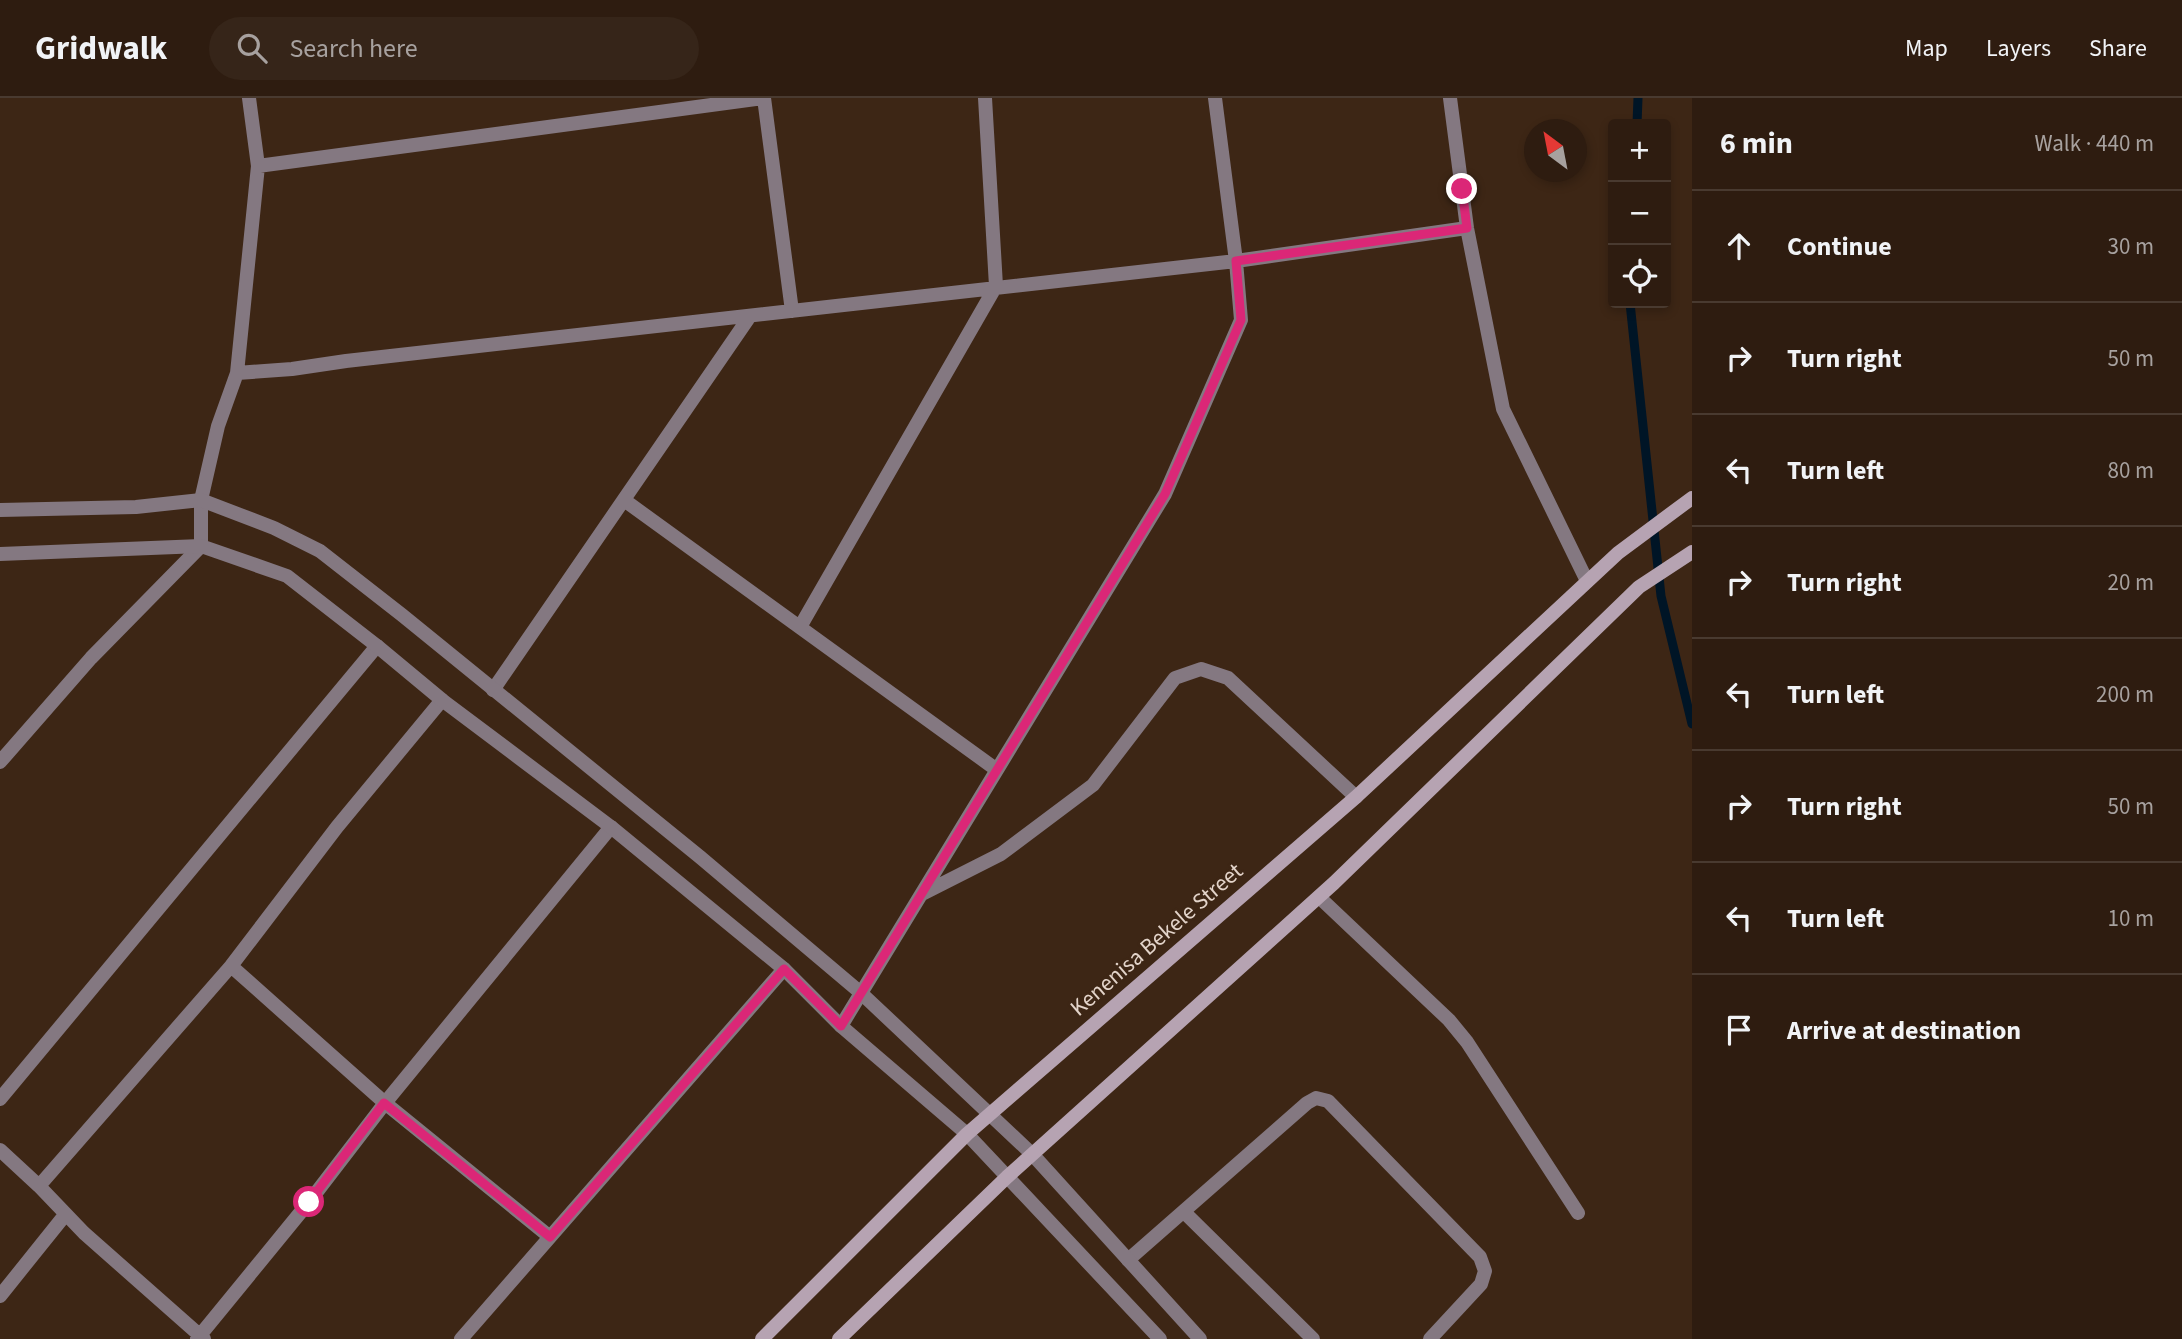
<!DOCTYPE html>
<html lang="en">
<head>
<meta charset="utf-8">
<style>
  body { margin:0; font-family:"Source Sans 3",sans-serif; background:#362519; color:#f1f3f6 }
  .controls { position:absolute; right:21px; top:21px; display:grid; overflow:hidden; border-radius:7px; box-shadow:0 4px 10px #0003 }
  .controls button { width:63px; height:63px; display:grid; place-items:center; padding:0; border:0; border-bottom:2px solid #493a30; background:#2e1c10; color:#f1f3f6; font:35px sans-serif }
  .compass { position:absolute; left:1524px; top:21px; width:63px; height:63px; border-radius:50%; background:#2e1c10; box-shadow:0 4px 10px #0003; rotate:328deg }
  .stop { position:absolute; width:21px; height:21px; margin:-16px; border:5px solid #db2777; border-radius:50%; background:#fff }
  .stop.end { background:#db2777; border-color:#fff; box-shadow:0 2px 7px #0008 }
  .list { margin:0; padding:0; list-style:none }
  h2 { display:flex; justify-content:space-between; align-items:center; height:91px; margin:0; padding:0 28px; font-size:30px }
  h2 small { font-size:23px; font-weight:400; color:#a7a19f }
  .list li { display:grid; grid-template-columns:46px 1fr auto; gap:21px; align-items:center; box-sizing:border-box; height:112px; padding:0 28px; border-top:2px solid #493a30 }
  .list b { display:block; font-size:26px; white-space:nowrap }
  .list em { font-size:23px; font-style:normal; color:#a7a19f }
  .icon { flex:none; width:38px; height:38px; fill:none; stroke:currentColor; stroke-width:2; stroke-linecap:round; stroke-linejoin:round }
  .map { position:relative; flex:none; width:1692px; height:1241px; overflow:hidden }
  header { display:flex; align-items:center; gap:42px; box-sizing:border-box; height:98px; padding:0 35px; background:#2e1c10; border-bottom:2px solid #493a30 }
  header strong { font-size:33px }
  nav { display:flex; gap:38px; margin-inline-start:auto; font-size:24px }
  .search { width:490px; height:63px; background:#362519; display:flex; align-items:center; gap:18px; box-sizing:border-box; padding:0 24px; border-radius:38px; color:#a7a19f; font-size:26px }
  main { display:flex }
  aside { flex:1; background:#2e1c10 }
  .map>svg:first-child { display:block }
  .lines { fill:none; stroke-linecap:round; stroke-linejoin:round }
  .stream { stroke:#001526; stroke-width:9 }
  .service { stroke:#847881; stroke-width:14 }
  .minor { stroke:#847881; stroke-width:14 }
  .tertiary { stroke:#847881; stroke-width:14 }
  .secondary { stroke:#b6a3b2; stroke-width:14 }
  .route { stroke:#db2777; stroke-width:9 }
  .labels { text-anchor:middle; stroke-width:5; stroke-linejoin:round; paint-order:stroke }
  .street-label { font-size:23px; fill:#e3d4ca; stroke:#3d2615 }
</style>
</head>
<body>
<header>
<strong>Gridwalk</strong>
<div class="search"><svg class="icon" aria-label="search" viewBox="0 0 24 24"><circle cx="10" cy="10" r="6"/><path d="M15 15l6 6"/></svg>Search here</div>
<nav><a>Map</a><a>Layers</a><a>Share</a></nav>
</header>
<main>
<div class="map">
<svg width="1692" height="1241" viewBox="0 0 1692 1241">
  <rect width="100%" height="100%" fill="#3d2615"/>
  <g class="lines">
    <path class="stream" d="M1637,26L1638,0
      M1630,205L1661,498L1692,626"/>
    <path class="service" d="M1184,1114L1313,1241
      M1128,1162L1307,1005L1316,1000L1328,1003L1480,1159L1485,1173L1481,1186L1430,1241"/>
    <path class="minor" d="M764,0L792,213
      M1450,0L1467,130L1503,311L1587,483
      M258,68L763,0
      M237,275L258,68L249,0
      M624,402L997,672
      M800,529L996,188L985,0
      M493,592L750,218
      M0,664L91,560L201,448V402L218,328L237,275L292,271L346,263L1236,163L1467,130
      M922,796L1001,756L1093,687L1175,580L1201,571L1228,580L1356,699
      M1319,799L1449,922L1467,944L1578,1115
      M231,868L385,1005L550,1139
      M841,928L1165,396L1241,222L1236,163L1215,0
      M0,1001L377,548
      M0,1052L39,1088L84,1135L204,1241
      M39,1088L231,868L337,729L442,602
      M0,1198L65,1117
      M197,1241L309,1104L385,1005L611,729
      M461,1241L784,871"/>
    <path class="tertiary" d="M0,412L136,409L201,402L274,430L320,453L402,517L700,759L861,895L1033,1057L1200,1241
      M0,456L201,448L287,478L377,548L442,602L611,729L784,871L841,928L967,1036L1160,1241"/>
    <path class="secondary" d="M762,1241L967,1036L1356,699L1618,455L1692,400
      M839,1241L1007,1079L1334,785L1639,489L1692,454"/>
  </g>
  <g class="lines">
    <path class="route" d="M309,1104L384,1005L550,1139L784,871L841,928L1165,396L1241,222L1236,163L1467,130L1462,91"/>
  </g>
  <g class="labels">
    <g class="street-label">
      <text transform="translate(1156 841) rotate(-41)" y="8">Kenenisa Bekele Street</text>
    </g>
  </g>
</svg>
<div class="controls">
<button>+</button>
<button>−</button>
<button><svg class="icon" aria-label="locate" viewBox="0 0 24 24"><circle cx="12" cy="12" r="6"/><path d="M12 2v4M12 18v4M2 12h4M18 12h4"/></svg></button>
</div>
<svg class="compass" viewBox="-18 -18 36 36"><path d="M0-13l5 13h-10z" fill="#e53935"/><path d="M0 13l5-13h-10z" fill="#a7a19f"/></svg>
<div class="stop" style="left:309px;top:1104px"></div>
<div class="stop end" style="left:1462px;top:91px"></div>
</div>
<aside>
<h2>6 min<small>Walk · 440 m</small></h2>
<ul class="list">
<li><svg class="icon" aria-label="ahead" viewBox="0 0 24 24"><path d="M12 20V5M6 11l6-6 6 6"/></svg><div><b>Continue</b></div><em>30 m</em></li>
<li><svg class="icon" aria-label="right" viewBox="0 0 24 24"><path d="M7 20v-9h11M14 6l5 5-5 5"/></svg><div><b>Turn right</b></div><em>50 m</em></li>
<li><svg class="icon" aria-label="left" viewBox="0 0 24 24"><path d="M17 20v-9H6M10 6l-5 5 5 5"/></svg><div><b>Turn left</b></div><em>80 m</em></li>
<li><svg class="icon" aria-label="right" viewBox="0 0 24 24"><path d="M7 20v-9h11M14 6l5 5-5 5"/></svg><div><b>Turn right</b></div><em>20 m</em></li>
<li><svg class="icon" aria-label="left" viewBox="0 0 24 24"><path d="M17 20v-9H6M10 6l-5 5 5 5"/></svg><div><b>Turn left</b></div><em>200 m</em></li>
<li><svg class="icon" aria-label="right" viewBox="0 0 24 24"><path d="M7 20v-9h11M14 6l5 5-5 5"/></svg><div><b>Turn right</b></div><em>50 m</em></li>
<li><svg class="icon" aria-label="left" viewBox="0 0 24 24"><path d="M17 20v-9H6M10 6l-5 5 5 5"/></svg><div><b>Turn left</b></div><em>10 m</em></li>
<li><svg class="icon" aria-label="arrive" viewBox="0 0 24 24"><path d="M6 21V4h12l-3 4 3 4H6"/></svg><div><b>Arrive at destination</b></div></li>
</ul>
</aside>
</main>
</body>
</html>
